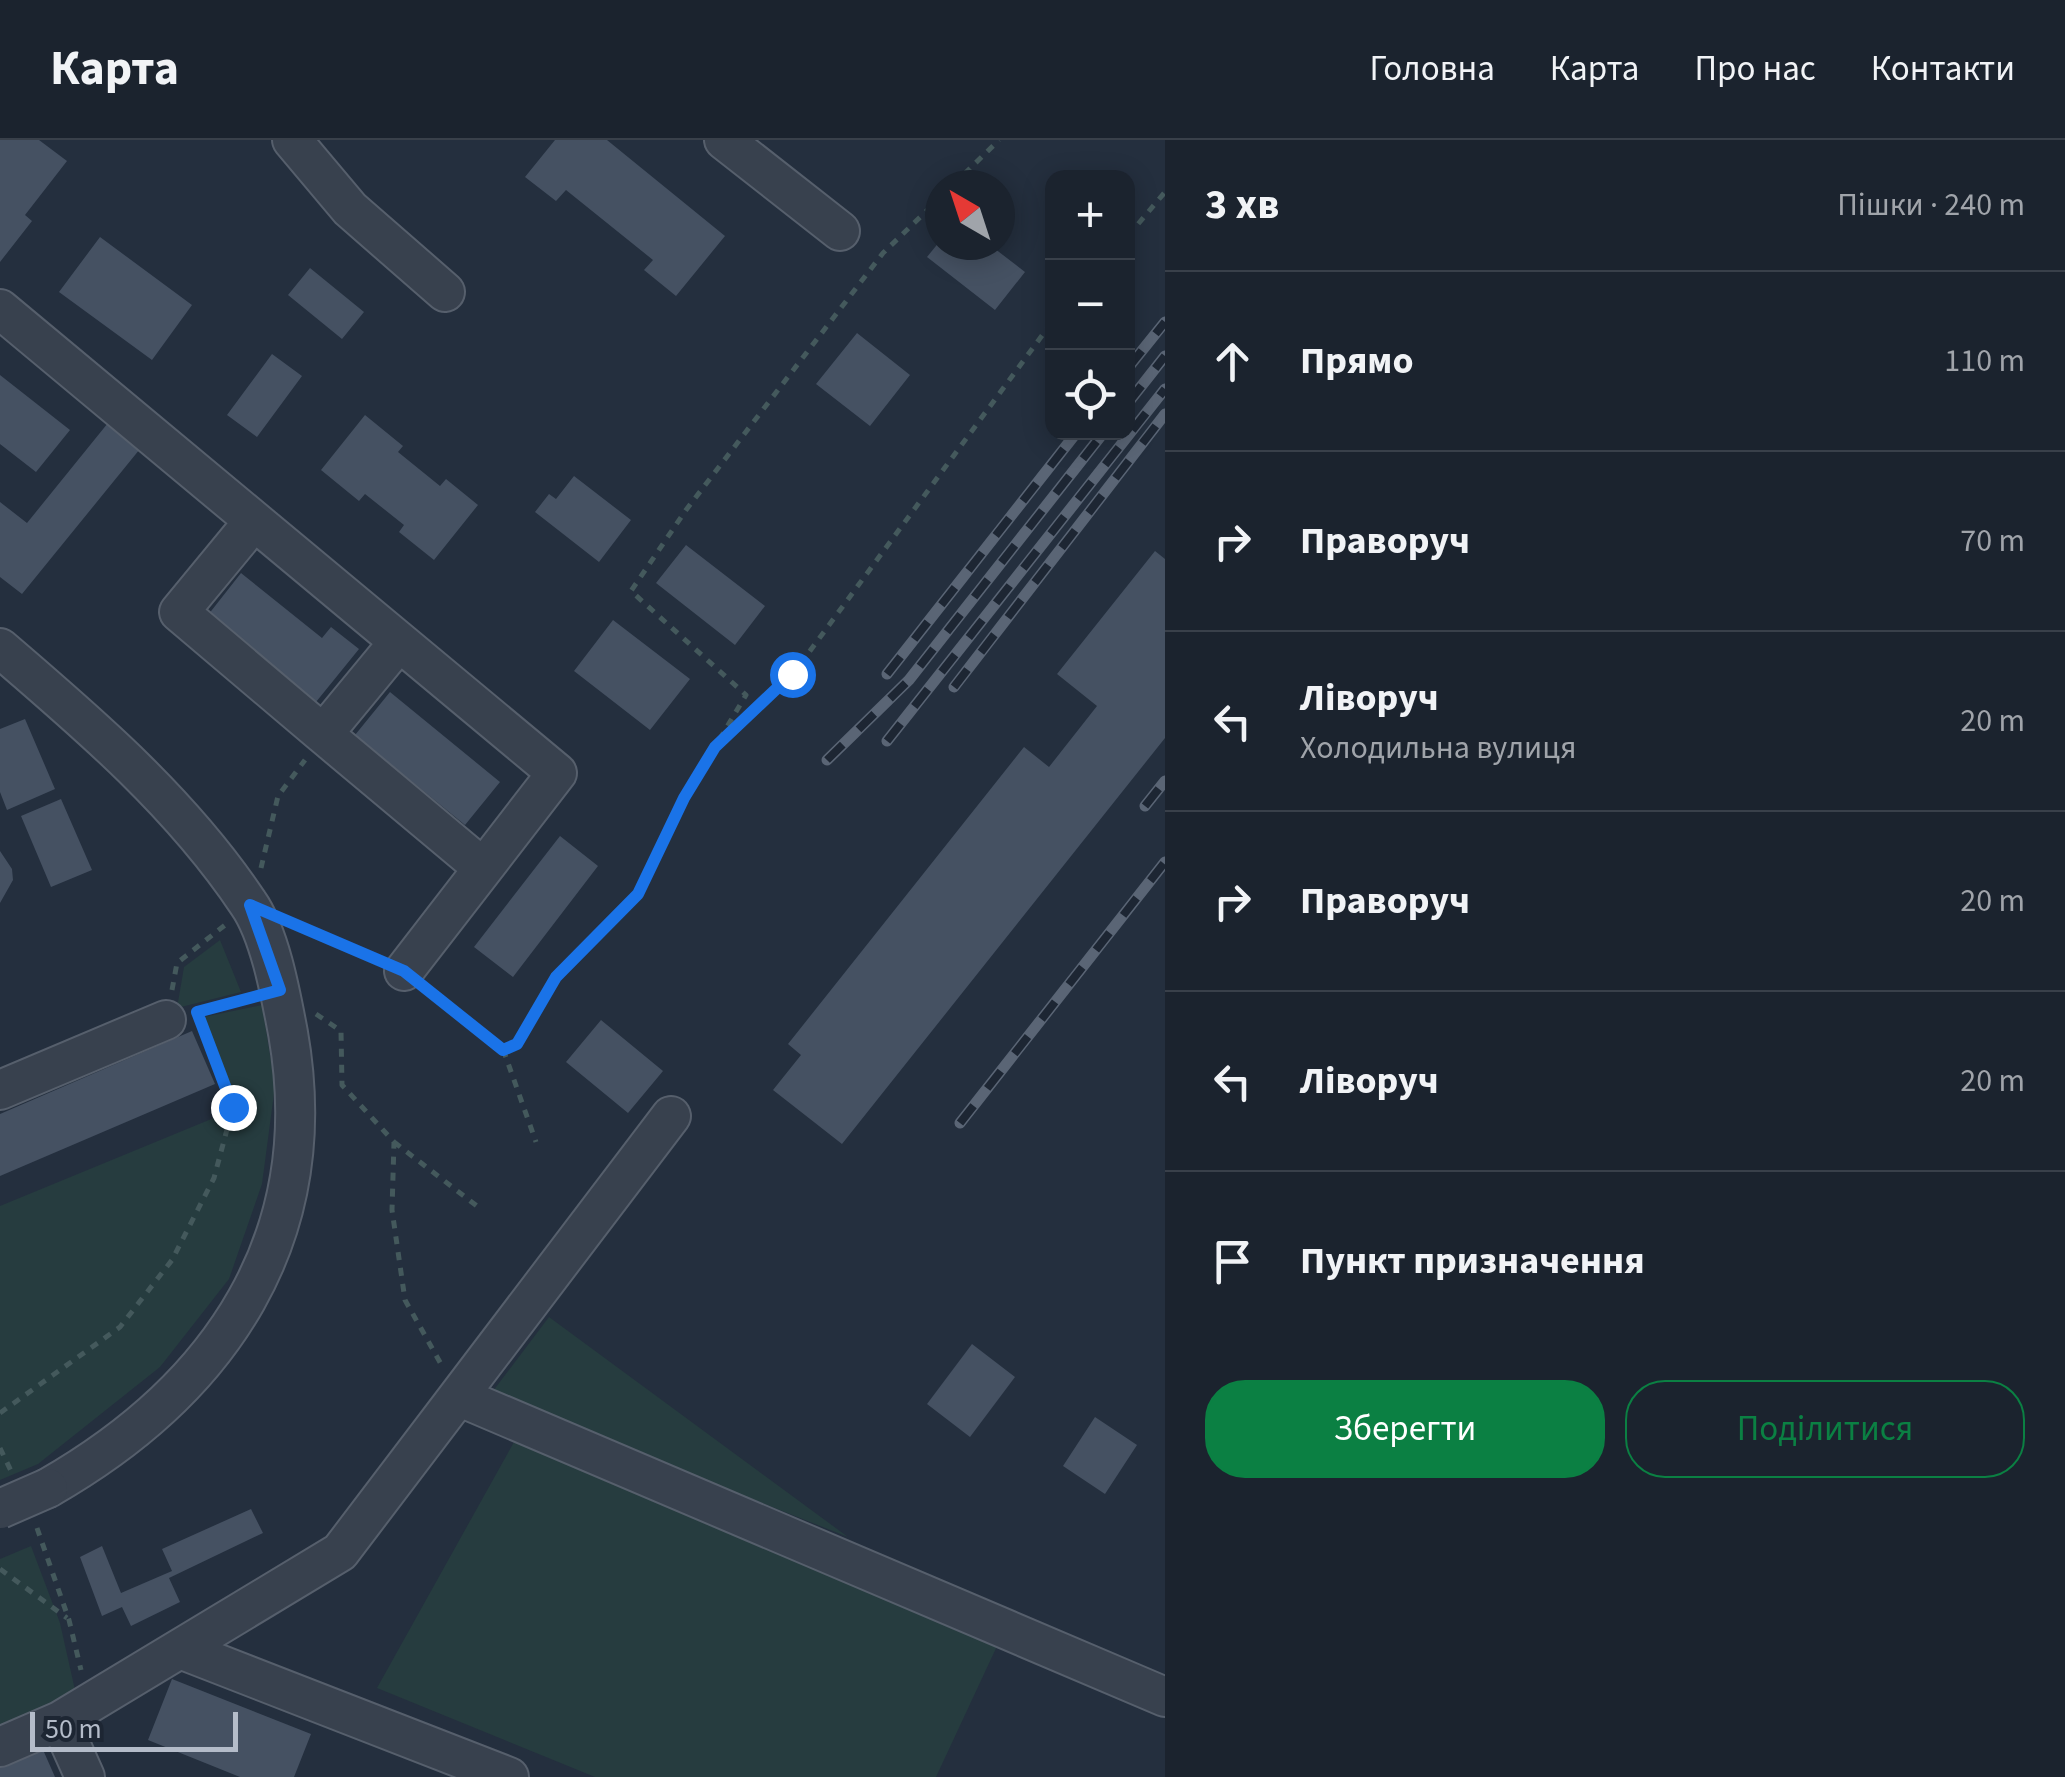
<!DOCTYPE html>
<html lang="uk">
<head>
<meta charset="utf-8">
<style>
  body { margin:0; font-family:"Source Sans 3",sans-serif; background:#282f3a; color:#f1f3f6 }
  .controls { position:absolute; right:30px; top:30px; display:grid; overflow:hidden; border-radius:20px; box-shadow:0 5px 25px #0003 }
  .controls button { width:90px; height:90px; display:grid; place-items:center; padding:0; border:0; border-bottom:2px solid #39404a; background:#1b232e; color:#f1f3f6; font:50px sans-serif }
  .compass { position:absolute; left:925px; top:30px; width:90px; height:90px; border-radius:50%; background:#1b232e; box-shadow:0 5px 25px #0003; rotate:321deg }
  .scale { position:absolute; left:30px; bottom:25px; width:208px; box-sizing:border-box; padding-left:10px; border:5px solid #b4bcc9; border-top:0; font-size:28px; line-height:35px; white-space:nowrap; color:#b4bcc9; -webkit-text-stroke:8px #1d2633; paint-order:stroke }
  .stop { position:absolute; width:30px; height:30px; margin:-22px; border:8px solid #1a73e8; border-radius:50%; background:#fff }
  .stop.end { background:#1a73e8; border-color:#fff; box-shadow:0 2px 10px #0008 }
  .list { margin:0; padding:0; list-style:none }
  h2 { display:flex; justify-content:space-between; align-items:center; height:130px; margin:0; padding:0 40px; font-size:42px }
  h2 small { font-size:32px; font-weight:400; color:#a0a4aa }
  .list li { display:grid; grid-template-columns:65px 1fr auto; gap:30px; align-items:center; box-sizing:border-box; height:180px; padding:0 40px; border-top:2px solid #39404a }
  .list b { display:block; font-size:38px; white-space:nowrap }
  .list p { margin:0; font-size:32px; white-space:nowrap; color:#a0a4aa }
  .list em { font-size:32px; font-style:normal; color:#a0a4aa }
  .actions { display:flex; gap:20px; padding:30px 40px }
  .actions a { flex:1; padding:22px 0; border:2px solid #0b8043; border-radius:40px; text-align:center; font-size:35px; color:#0b8043 }
  .actions .main { background:#0b8043; color:#fff }
  .icon { flex:none; width:55px; height:55px; fill:none; stroke:currentColor; stroke-width:2; stroke-linecap:round; stroke-linejoin:round }
  .map { position:relative; flex:none; width:1165px; height:1637px; overflow:hidden }
  header { display:flex; align-items:center; gap:60px; box-sizing:border-box; height:140px; padding:0 50px; background:#1b232e; border-bottom:2px solid #39404a }
  header strong { font-size:48px }
  nav { display:flex; gap:55px; margin-inline-start:auto; font-size:35px }
  main { display:flex }
  aside { flex:1; background:#1b232e }
  .map>svg:first-child { display:block }
  .green { fill:#263c3f }
  .building { fill:#455162 }
  .lines { fill:none; stroke-linecap:round; stroke-linejoin:round }
  .minor-casing { stroke:#565f6c; stroke-width:42 }
  .path { stroke:#44595c; stroke-width:5; stroke-dasharray:8 8; stroke-linecap:butt }
  .minor { stroke:#38414e; stroke-width:38 }
  .rail-casing { stroke:#5a6575; stroke-width:11 }
  .rail { stroke:#1d2633; stroke-width:8; stroke-dasharray:22; stroke-linecap:butt }
  .minor-bridge-casing { stroke:#565f6c; stroke-width:42; stroke-linecap:butt }
  .minor-bridge { stroke:#38414e; stroke-width:38 }
  .route { stroke:#1a73e8; stroke-width:12 }
</style>
</head>
<body>
<header>
<strong>Карта</strong>
<nav><a>Головна</a><a>Карта</a><a>Про нас</a><a>Контакти</a></nav>
</header>
<main>
<div class="map">
<svg width="1165" height="1637" viewBox="0 0 1165 1637">
  <rect width="100%" height="100%" fill="#242f3e"/>
  <path class="green" d="M220,800L241,852L177,868L184,827Z
    M262,865L275,946L262,1044L229,1139L160,1227L38,1324L0,1340V1066L238,968L204,877Z
    M549,1177L848,1397L490,1255Z
    M514,1302L998,1504L936,1637H595L377,1548Z
    M31,1406L60,1483L77,1559L0,1597V1419Z"/>
  <path class="building" d="M0,0H39L67,21L25,75L32,81L0,122Z
    M555,0H607L725,96L676,156L644,130L653,120L566,50L556,61L525,37Z
    M100,97L192,165L152,220L59,152Z
    M940,101V105H990L1025,132L995,170L927,117Z
    M310,128L364,172L342,199L288,155Z
    M857,193L910,235L870,286L816,244Z
    M272,214L302,236L257,297L227,275Z
    M0,235L70,290L36,332L0,304Z
    M365,275L403,306L398,312L440,346L446,339L478,365L434,420L399,392L404,385L365,354L359,361L321,330Z
    M112,278L144,304L22,454L0,437V362L27,383Z
    M574,336L631,380L599,422L535,372L549,354L556,359Z
    M686,405L765,466L735,505L656,443Z
    M1155,411L1165,419V598L842,1004L773,950L801,915L788,904L1024,607L1049,627L1097,566L1057,534Z
    M241,433L322,498L331,487L359,509L316,562L208,475Z
    M613,480L690,539L650,590L574,531Z
    M390,552L500,642L465,685L355,595Z
    M25,579L55,649L7,670L0,652V589Z
    M61,659L92,730L51,747L21,676Z
    M560,696L598,726L513,837L474,807Z
    M0,711L12,729L13,740L0,763Z
    M601,880L663,931L628,973L566,922Z
    M192,891L215,944L0,1036V974Z
    M972,1204L1015,1237L970,1297L927,1264Z
    M1095,1277L1137,1305L1105,1354L1063,1326Z
    M251,1369L263,1393L169,1438L180,1462L131,1486L122,1467L102,1476L80,1417L102,1406L121,1453L172,1431L162,1409Z
    M172,1539L311,1594L294,1637H240L148,1600Z
    M40,1603L55,1637H0V1621Z"/>
  <g class="lines">
    <defs>
      <path id="minor" d="M292,0L350,69L445,152
        M724,0L840,91
        M0,169L557,633L404,831
        M254,381L179,472L323,594
        M399,502L323,594L483,728
        M0,508C90,585 182,664 248,763C270,794 281,856 288,893C324,1097 221,1249 48,1348
        M0,950L166,880
        M460,1257L1165,1557
        M180,1509L509,1637
        M0,1607L60,1581
        M85,1637L60,1581L340,1412L671,976"/>
    </defs>
    <use href="#minor" class="minor-casing"/>
    <path class="path" d="M953,45L999,0
      M1128,96L1165,52
      M720,602L793,534L1052,182
      M261,728L278,656L305,620
      M294,784L376,819
      M172,850L177,823L225,785
      M428,850L503,909L536,1002
      M196,872L248,859
      M316,874L341,891L342,945L394,1002L392,1070L405,1160L441,1224
      M503,909L517,904L556,837L638,755L685,657L746,555L631,451L686,370L883,113L940,58
      M394,1002L482,1070
      M0,1273L120,1187L172,1120L214,1038L233,967L200,879
      M0,1308L12,1333
      M37,1388L69,1480L81,1530
      M0,1429L67,1478"/>
    <use href="#minor" class="minor"/>
    <defs>
      <path id="rail" d="M1128,228L1165,182
        M1128,263L1165,216
        M887,534L1077,292
        M954,547L1165,274
        M887,601L1165,249
        M827,620L909,540L1104,292
        M1145,666L1165,641
        M960,983L1165,722"/>
    </defs>
    <use href="#rail" class="rail-casing"/>
    <use href="#rail" class="rail"/>
    <defs>
      <path id="minor-bridge" d="M0,1369L48,1348"/>
    </defs>
    <use href="#minor-bridge" class="minor-bridge-casing"/>
    <use href="#minor-bridge" class="minor-bridge"/>
  </g>
  <g class="lines">
    <path class="route" d="M233,967L197,872L280,850L250,765L404,831L503,910L517,904L556,837L638,754L684,658L715,607L792,534"/>
  </g>
</svg>
<div class="controls">
<button>+</button>
<button>−</button>
<button><svg class="icon" aria-label="locate" viewBox="0 0 24 24"><circle cx="12" cy="12" r="6"/><path d="M12 2v4M12 18v4M2 12h4M18 12h4"/></svg></button>
</div>
<svg class="compass" viewBox="-18 -18 36 36"><path d="M0-13l5 13h-10z" fill="#e53935"/><path d="M0 13l5-13h-10z" fill="#a0a4aa"/></svg>
<div class="scale">50 m</div>
<div class="stop" style="left:792px;top:534px"></div>
<div class="stop end" style="left:233px;top:967px"></div>
</div>
<aside>
<h2>3 хв<small>Пішки · 240 m</small></h2>
<ul class="list">
<li><svg class="icon" aria-label="ahead" viewBox="0 0 24 24"><path d="M12 20V5M6 11l6-6 6 6"/></svg><div><b>Прямо</b></div><em>110 m</em></li>
<li><svg class="icon" aria-label="right" viewBox="0 0 24 24"><path d="M7 20v-9h11M14 6l5 5-5 5"/></svg><div><b>Праворуч</b></div><em>70 m</em></li>
<li><svg class="icon" aria-label="left" viewBox="0 0 24 24"><path d="M17 20v-9H6M10 6l-5 5 5 5"/></svg><div><b>Ліворуч</b><p>Холодильна вулиця</p></div><em>20 m</em></li>
<li><svg class="icon" aria-label="right" viewBox="0 0 24 24"><path d="M7 20v-9h11M14 6l5 5-5 5"/></svg><div><b>Праворуч</b></div><em>20 m</em></li>
<li><svg class="icon" aria-label="left" viewBox="0 0 24 24"><path d="M17 20v-9H6M10 6l-5 5 5 5"/></svg><div><b>Ліворуч</b></div><em>20 m</em></li>
<li><svg class="icon" aria-label="arrive" viewBox="0 0 24 24"><path d="M6 21V4h12l-3 4 3 4H6"/></svg><div><b>Пункт призначення</b></div></li>
</ul>
<div class="actions"><a class="main">Зберегти</a><a>Поділитися</a></div>
</aside>
</main>
</body>
</html>
